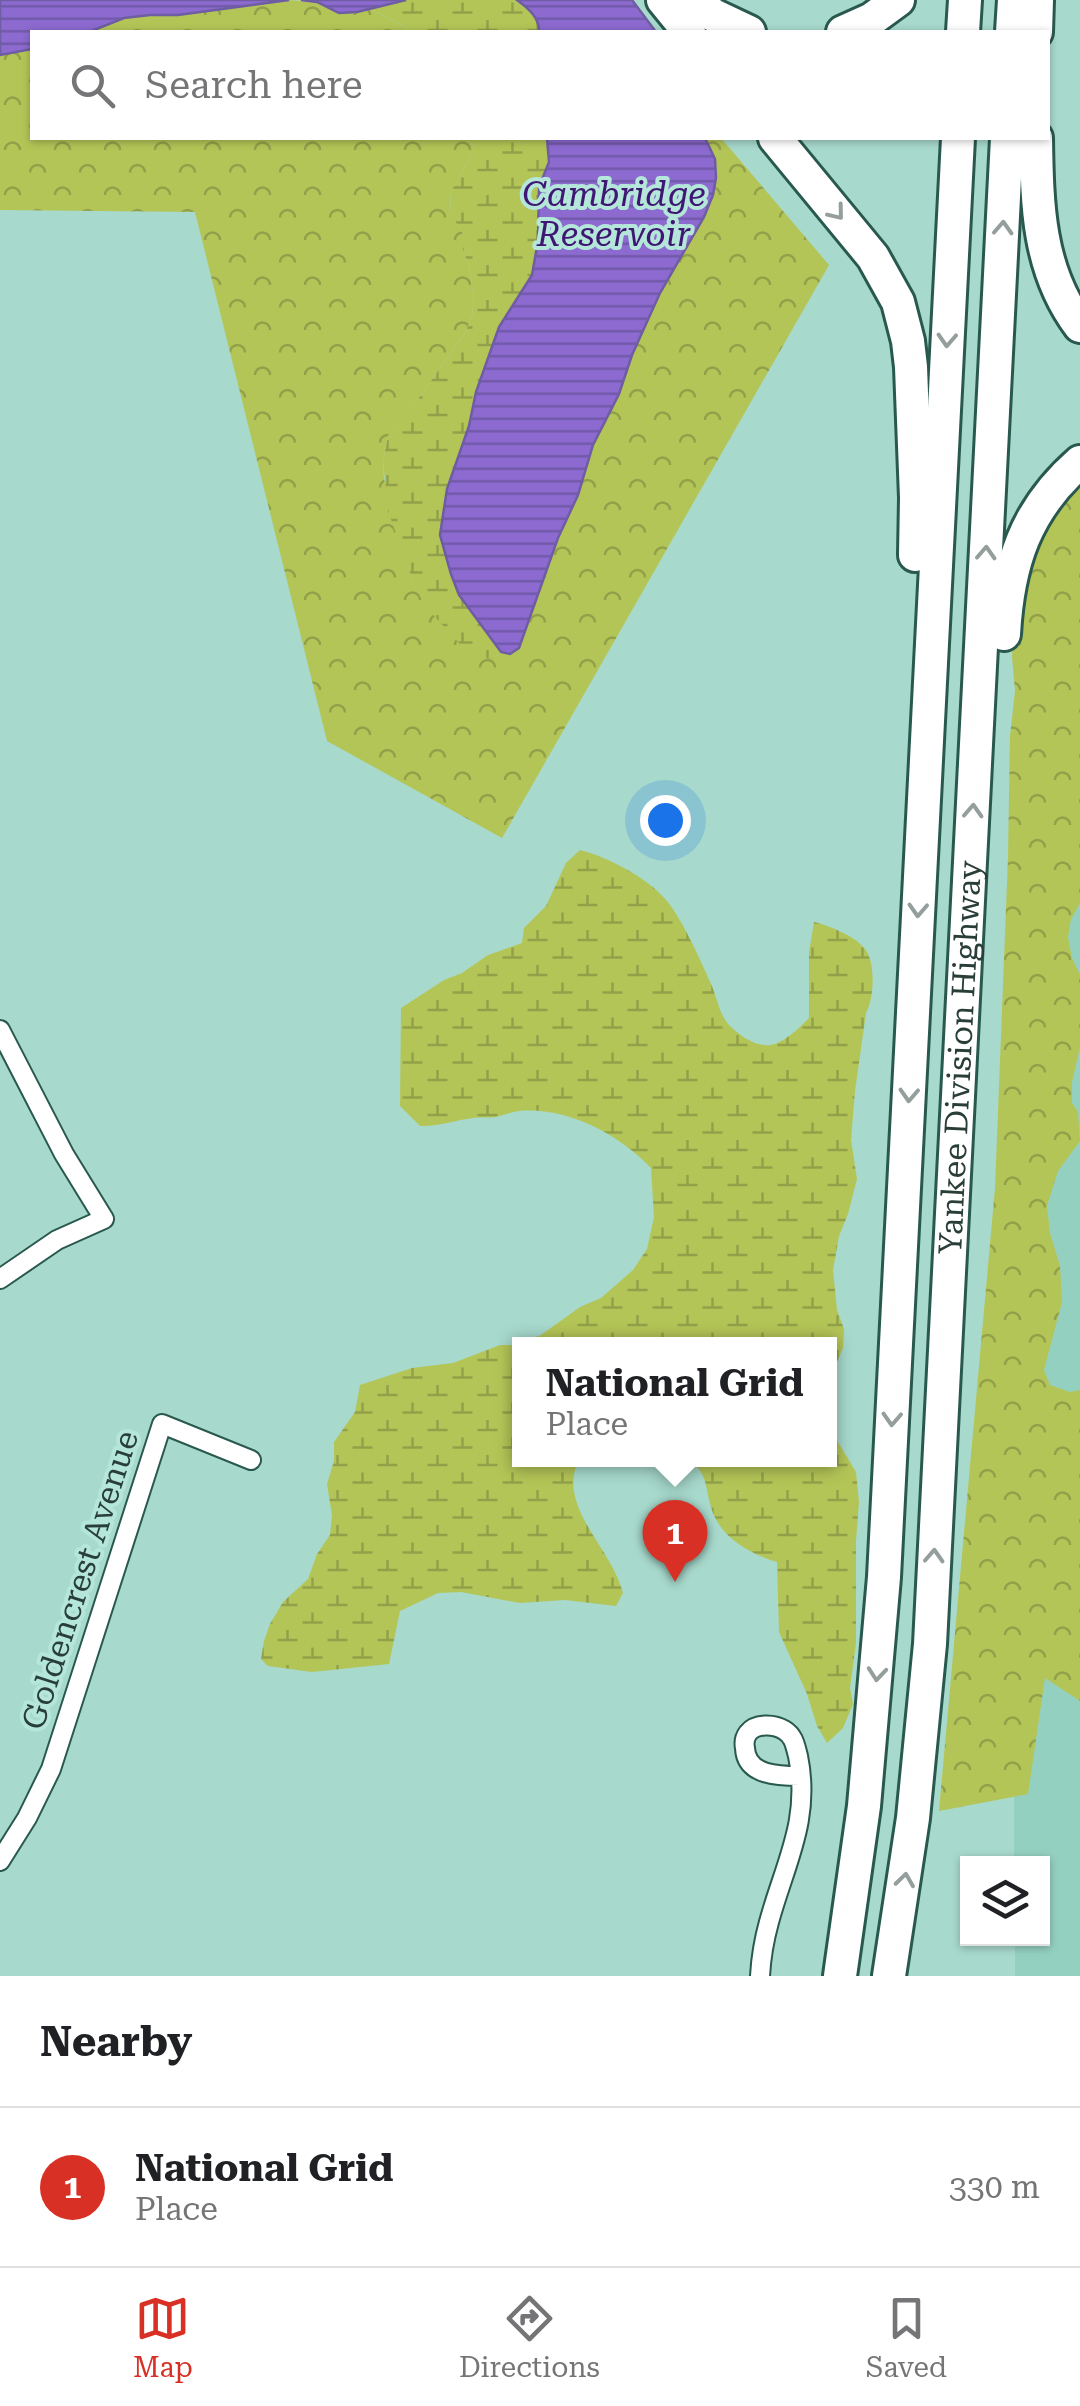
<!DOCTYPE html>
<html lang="en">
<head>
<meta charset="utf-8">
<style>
  body { margin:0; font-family:"Roboto Serif",serif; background:#f2f2f2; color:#202124 }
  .controls { position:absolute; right:30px; bottom:30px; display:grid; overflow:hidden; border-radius:0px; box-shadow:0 2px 8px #0004 }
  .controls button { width:90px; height:90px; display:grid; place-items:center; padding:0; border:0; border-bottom:2px solid #e0e0e0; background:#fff; color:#202124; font:50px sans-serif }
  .you { position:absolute; left:665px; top:820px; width:35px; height:35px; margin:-25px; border:8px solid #fff; border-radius:50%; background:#1a73e8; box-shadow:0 0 0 15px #1a73e833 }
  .badge { display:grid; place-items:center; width:65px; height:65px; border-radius:50%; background:#d93025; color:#fff; font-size:32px; font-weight:700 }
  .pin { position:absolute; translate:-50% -82px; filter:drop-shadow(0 2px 5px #0008) }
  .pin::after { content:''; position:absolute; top:52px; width:35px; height:30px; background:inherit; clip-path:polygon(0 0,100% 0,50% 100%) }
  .popup { position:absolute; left:512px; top:1337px; width:325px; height:130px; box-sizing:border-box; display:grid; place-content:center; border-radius:0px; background:#fff; filter:drop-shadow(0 2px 8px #0005); font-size:32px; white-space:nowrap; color:#757577 }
  .popup b { font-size:38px; color:#202124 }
  .popup::after { content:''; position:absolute; left:50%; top:100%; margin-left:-20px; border:20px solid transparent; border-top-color:#fff }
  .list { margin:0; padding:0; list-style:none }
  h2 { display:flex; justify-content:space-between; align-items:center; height:130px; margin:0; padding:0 40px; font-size:42px }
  h2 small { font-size:32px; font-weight:400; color:#757577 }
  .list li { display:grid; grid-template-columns:65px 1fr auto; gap:30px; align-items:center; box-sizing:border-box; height:160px; padding:0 40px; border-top:2px solid #e0e0e0 }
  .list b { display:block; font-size:38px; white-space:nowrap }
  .list p { margin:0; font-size:32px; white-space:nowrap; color:#757577 }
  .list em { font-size:32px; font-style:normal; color:#757577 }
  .icon { flex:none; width:55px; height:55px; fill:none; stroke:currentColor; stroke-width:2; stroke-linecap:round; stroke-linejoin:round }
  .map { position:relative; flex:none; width:1080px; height:1976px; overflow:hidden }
  .search { position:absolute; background:#fff; box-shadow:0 2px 8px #0004; left:30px; right:30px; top:30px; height:110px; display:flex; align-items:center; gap:25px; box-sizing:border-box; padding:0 35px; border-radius:0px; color:#757577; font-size:38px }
  .sheet { height:290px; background:#fff }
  nav { display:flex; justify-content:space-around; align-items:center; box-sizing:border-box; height:140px; border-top:2px solid #e0e0e0; background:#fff; font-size:28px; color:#757577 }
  nav a { display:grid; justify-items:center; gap:5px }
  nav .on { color:#d93025 }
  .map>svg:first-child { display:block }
  .built { fill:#94d0c0 }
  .forest { fill:url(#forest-crowns) }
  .wetland { fill:url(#wetland-marsh) }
  .water { fill:url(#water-rules); stroke:#6e5da3; stroke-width:2.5 }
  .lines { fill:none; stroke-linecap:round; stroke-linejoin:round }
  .street-casing { stroke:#29594e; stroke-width:22 }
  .highway-casing { stroke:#29594e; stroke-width:38 }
  .street { stroke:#fff; stroke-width:18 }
  .highway { stroke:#fff; stroke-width:32 }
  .oneway { stroke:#949e9c }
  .labels { text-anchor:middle; stroke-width:8; stroke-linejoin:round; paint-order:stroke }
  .street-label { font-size:32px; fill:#293e39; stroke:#b4e6d9 }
  .water-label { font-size:35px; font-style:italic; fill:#3f1673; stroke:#b4e6d9 }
</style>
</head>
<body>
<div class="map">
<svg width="1080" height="1976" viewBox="0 0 1080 1976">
  <defs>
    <pattern id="forest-crowns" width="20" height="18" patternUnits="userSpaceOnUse" patternTransform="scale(2.5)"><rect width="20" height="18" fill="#b4c557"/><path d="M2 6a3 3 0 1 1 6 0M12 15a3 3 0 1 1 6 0" fill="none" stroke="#92a149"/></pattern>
    <pattern id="wetland-marsh" width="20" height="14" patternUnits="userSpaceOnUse" patternTransform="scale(2.5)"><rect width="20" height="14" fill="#b4c557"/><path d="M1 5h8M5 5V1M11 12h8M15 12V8" fill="none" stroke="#92a149"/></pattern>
    <pattern id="water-rules" width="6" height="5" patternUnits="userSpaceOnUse" patternTransform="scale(2.5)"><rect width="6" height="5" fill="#8c6ad0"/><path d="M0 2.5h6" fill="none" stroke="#7259aa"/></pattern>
  </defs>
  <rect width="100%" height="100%" fill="#a7d9cc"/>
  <path class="built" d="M1080,532V1608L1013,1559Z
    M1014,1600L1080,1647V1976H1015V1939L1042,1938V1864L1014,1863Z"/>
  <path class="forest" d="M289,0L317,2L339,13L370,9L415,32H89L124,18L150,15H178Z
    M32,49V138H476L473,152L451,192L450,211L463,234V250L469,266L474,299L472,316L465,333L416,402L400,415L388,436L383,461L384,479L399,540L413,581L493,659L501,652L510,654L578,494L593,445L619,394L632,355L660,293L704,217L713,195L715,159L705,138H721L829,265L502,838L327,741L195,212L0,210V55Z
    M1080,488V903L1071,919L1068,937L1072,958L1080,975V1047L1072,1082V1103L1078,1112L1080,1141L1058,1171L1047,1206L1050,1233L1060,1266L1062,1302L1044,1370L1050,1385L1070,1392L1080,1390V1701L1045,1678L1028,1794L939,1811L995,1188L1008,857L1010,736L1015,691L1012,657L1013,625L1033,547L1059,504Z"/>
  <path class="wetland" d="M406,0H517C528,8 540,18 539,32H415L370,9Z
    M476,138H547L549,162L539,187L538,241L532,275L499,327L476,392L469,426L447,489L440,535L451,574L474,616L501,652L493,659L471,656L424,605L413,581L388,511L383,461L388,436L400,414L416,402L465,333L472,316L474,299L469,266L463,250V234L450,212L451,192L473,152Z
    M580,850C608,857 648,878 667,901C683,921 700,959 711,984C717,997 719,1015 730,1026C740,1036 756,1047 771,1045C785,1042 799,1028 809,1018V952L814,922C830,926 855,936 865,949C876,963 874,999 866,1013L855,1091L851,1140L857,1179L848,1214L839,1236L833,1270L837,1310L844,1329L843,1348L830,1378V1344H520V1460H579C560,1496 593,1532 610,1563C616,1573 620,1583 623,1593L616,1606L565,1600L520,1603L461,1592L438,1593L400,1611L389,1664L312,1672L268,1666L261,1659L264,1641L270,1624L283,1602L308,1579L317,1554L330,1535L332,1515L327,1484L334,1461V1442L355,1412L360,1385L412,1368L453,1363L500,1345H513L541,1335L580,1307L601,1298L633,1270L647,1249L654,1217L651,1168C618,1134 568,1107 519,1111C511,1112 504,1115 496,1117C488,1118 481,1117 473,1118C455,1120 438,1127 420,1126L400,1106L401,1008L444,980L462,973L488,955L522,943L524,928L546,906L566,863Z
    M830,1429L856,1472L859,1502L856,1541V1643L850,1688L853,1704L843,1728L827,1743L817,1726L807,1694L779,1632L777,1562C750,1554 719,1537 711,1507C705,1487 708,1471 687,1460H830Z"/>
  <path class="water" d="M0,0H289L178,15H150L124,18L89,32H32V49L0,55Z
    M301,0H406L357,12L339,13L317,2Z
    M517,0H632L656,32H539C540,18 528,8 517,0Z
    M547,138H705L715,159L716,178L713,195L704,217L660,293L632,355L619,394L593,445L578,495L558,538L519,648L510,654L501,652L459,595L451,574L440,535L447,489L469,426L476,392L499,327L532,275L538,241L539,187L549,162Z"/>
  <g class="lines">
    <defs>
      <path id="street" d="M0,1030L64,1154L104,1219L57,1240L0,1279
        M0,1861L27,1818L51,1769L162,1424L251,1460
        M760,1976C761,1958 764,1940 769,1922C785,1863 811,1820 798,1756C795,1745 794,1736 784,1730C774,1724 756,1723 748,1733C745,1737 744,1743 745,1748C746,1776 780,1776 800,1776"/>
      <g id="highway">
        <path d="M663,0L689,32"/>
        <path d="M695,0L713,15L749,32"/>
        <path d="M843,32L872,19L898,0"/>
        <path d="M963,32L965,0"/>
        <path d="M1012,32L1014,0"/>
        <path d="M1036,32L1037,0"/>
        <path d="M775,138L873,257L898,302L908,341L911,367L916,498L915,555"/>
        <path d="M1036,138C1037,205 1038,270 1080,326"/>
        <path d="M1004,634C1008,564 1025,510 1080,462"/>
        <path d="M840,1976L864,1806L884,1577L958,138"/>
        <path id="s1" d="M889,1976L913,1818L930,1644L1007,138"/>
      </g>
    </defs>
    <use href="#street" class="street-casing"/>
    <use href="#highway" class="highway-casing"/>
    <use href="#street" class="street"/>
    <use href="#highway" class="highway"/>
  </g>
  <defs><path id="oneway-chevron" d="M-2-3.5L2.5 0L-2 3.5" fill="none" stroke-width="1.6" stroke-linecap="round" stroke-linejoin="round" transform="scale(2.5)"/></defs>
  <g class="oneway">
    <use href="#oneway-chevron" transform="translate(837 213) rotate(51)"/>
    <use href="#oneway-chevron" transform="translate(1003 228) rotate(-87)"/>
    <use href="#oneway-chevron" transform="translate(947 340) rotate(93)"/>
    <use href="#oneway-chevron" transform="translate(986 553) rotate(-87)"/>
    <use href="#oneway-chevron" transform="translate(973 811) rotate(-87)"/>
    <use href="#oneway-chevron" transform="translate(918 910) rotate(93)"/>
    <use href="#oneway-chevron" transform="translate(909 1095) rotate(93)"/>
    <use href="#oneway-chevron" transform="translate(892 1419) rotate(93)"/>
    <use href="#oneway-chevron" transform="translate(934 1556) rotate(-87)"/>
    <use href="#oneway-chevron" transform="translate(877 1674) rotate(95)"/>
    <use href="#oneway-chevron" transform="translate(905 1880) rotate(-82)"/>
  </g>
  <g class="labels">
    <g class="street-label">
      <text dy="11" stroke="none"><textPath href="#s1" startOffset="922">Yankee Division Highway</textPath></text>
      <text transform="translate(80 1580) rotate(-72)" y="11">Goldencrest Avenue</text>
    </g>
    <g class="water-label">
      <text x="614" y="206">Cambridge<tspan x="614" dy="40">Reservoir</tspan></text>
    </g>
  </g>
</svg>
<div class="controls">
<button><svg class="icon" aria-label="layers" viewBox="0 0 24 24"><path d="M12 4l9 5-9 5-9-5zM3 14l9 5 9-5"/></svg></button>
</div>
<div class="you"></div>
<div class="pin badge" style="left:675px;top:1582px">1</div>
<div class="popup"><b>National Grid</b>Place</div>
<div class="search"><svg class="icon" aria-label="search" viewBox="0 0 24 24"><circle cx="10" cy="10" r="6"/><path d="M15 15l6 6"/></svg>Search here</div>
</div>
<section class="sheet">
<h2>Nearby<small></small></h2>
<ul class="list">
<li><span class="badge">1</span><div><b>National Grid</b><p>Place</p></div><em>330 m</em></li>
</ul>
</section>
<nav>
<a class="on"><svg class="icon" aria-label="map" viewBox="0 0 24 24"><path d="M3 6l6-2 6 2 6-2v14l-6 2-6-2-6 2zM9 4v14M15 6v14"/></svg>Map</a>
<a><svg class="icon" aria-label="directions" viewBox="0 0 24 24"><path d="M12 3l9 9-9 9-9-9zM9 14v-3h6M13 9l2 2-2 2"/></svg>Directions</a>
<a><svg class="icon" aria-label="saved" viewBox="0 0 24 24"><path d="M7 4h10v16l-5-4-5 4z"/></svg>Saved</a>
</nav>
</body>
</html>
